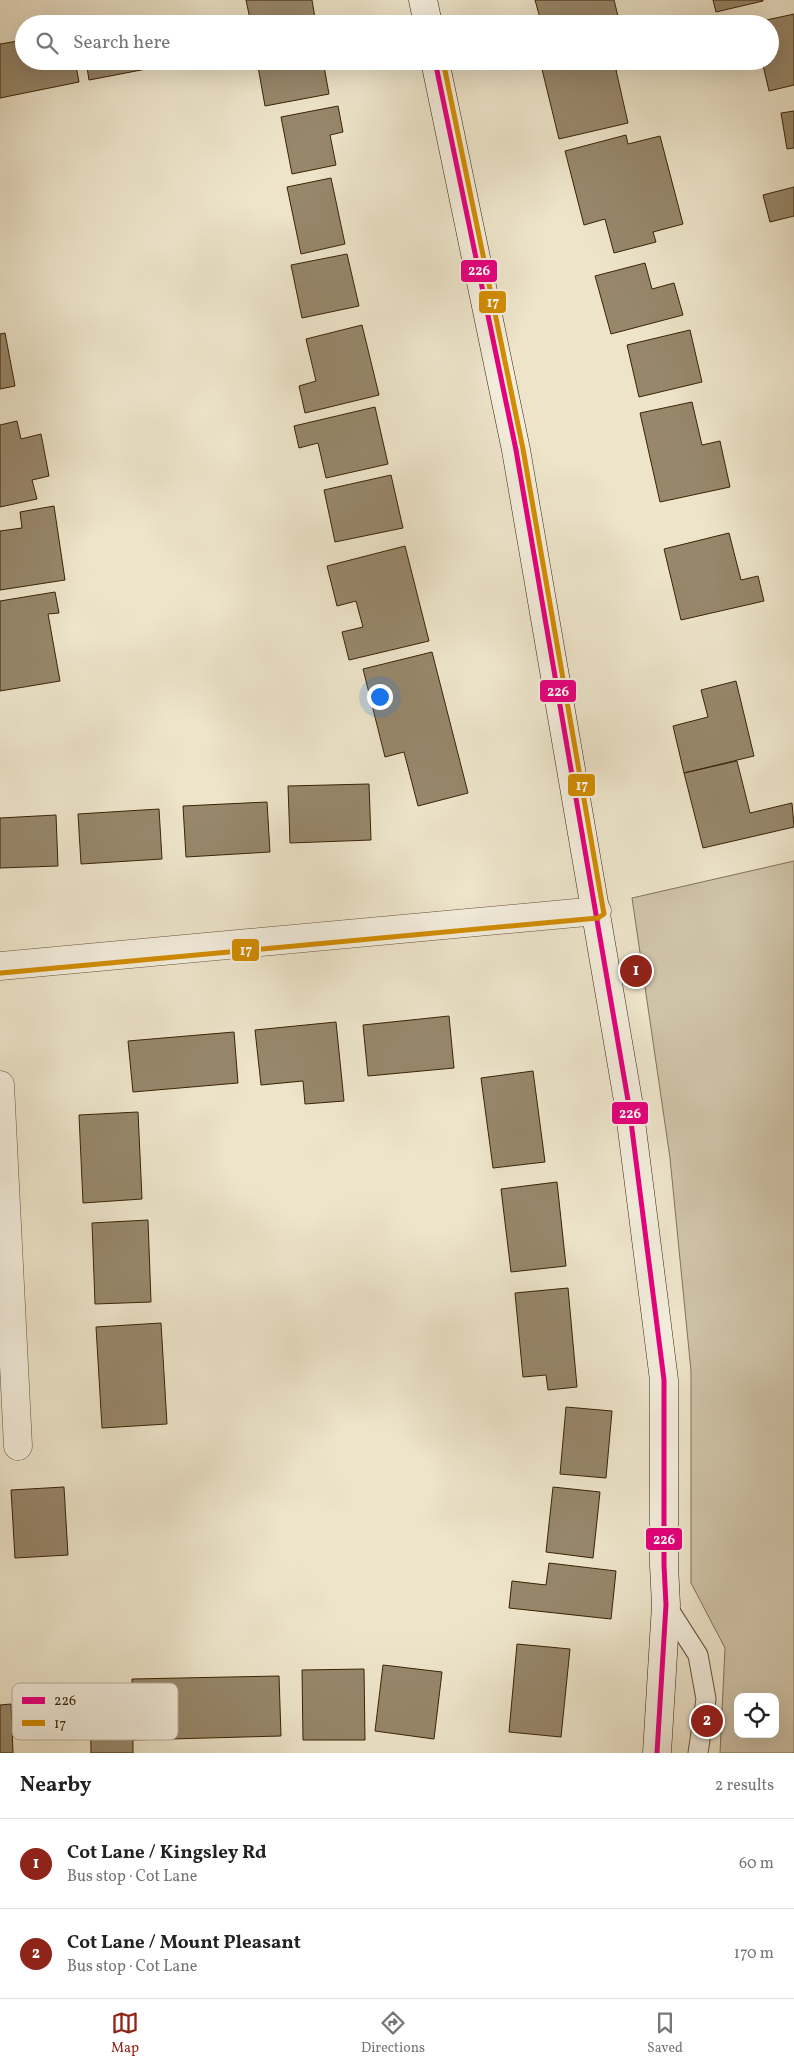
<!DOCTYPE html>
<html lang="en">
<head>
<meta charset="utf-8">
<style>
  body { margin:0; font-family:Vollkorn,serif; background:#f6f6f6; color:#222 }
  .controls { position:absolute; right:15px; bottom:15px; display:grid; overflow:hidden; border-radius:10px; box-shadow:0 5px 20px #0002 }
  .controls button { width:45px; height:45px; display:grid; place-items:center; padding:0; border:0; border-bottom:1px solid #e0e0e0; background:#fff; color:#222; font:25px sans-serif }
  .you { position:absolute; left:379px; top:696px; width:18px; height:18px; margin:-12px; border:4px solid #fff; border-radius:50%; background:#1a73e8; box-shadow:0 0 0 8px #1a73e833 }
  .badge { display:grid; place-items:center; width:32px; height:32px; border-radius:50%; background:#8f2418; color:#fff; font-size:16px; font-weight:700 }
  .pin { position:absolute; translate:-50% -50%; border:2px solid #fff; box-shadow:0 1px 5px #0006 }
  .list { margin:0; padding:0; list-style:none }
  h2 { display:flex; justify-content:space-between; align-items:center; height:65px; margin:0; padding:0 20px; font-size:21px }
  h2 small { font-size:16px; font-weight:400; color:#767676 }
  .list li { display:grid; grid-template-columns:32px 1fr auto; gap:15px; align-items:center; box-sizing:border-box; height:90px; padding:0 20px; border-top:1px solid #e0e0e0 }
  .list b { display:block; font-size:19px; white-space:nowrap }
  .list p { margin:0; font-size:16px; white-space:nowrap; color:#767676 }
  .list em { font-size:16px; font-style:normal; color:#767676 }
  .icon { flex:none; width:28px; height:28px; fill:none; stroke:currentColor; stroke-width:2; stroke-linecap:round; stroke-linejoin:round }
  .map { position:relative; flex:none; width:794px; height:1753px; overflow:hidden }
  .search { position:absolute; background:#fff; box-shadow:0 5px 20px #0002; left:15px; right:15px; top:15px; height:55px; display:flex; align-items:center; gap:12px; box-sizing:border-box; padding:0 18px; border-radius:28px; color:#767676; font-size:19px }
  .sheet { height:245px; background:#fff }
  nav { display:flex; justify-content:space-around; align-items:center; box-sizing:border-box; height:70px; border-top:1px solid #e0e0e0; background:#fff; font-size:14px; color:#767676 }
  nav a { display:grid; justify-items:center; gap:2px }
  nav .on { color:#8f2418 }
  .map>svg:first-child { display:block }
  .green { fill:#cfc3a8; stroke:#847356; fill-rule:evenodd }
  .building { fill:#97876b; stroke:#3a2304 }
  .lines { fill:none; stroke-linecap:round; stroke-linejoin:round }
  .lane-casing { stroke:#675336; stroke-width:21 }
  .street-casing { stroke:#675336; stroke-width:29 }
  .secondary-casing { stroke:#3a2304; stroke-width:29 }
  .lane { stroke:#f3eddd; stroke-width:19 }
  .street { stroke:#f3eddd; stroke-width:28 }
  .secondary { stroke:#f3eddd; stroke-width:28 }
  .bus-1-casing { stroke:#f3eddd; stroke-width:9 }
  .bus-2-casing { stroke:#f3eddd; stroke-width:9 }
  .bus-1 { stroke:#e5007d; stroke-width:5 }
  .bus-2 { stroke:#d18c01; stroke-width:5 }
  .key { fill:#f3eddd; stroke:#bcb09c; stroke-width:1 }
  .key-label { font-size:14px; fill:#3a2304 }
  .line-badge { stroke:#f3eddd; stroke-width:2 }
  .badge-label { font-size:14px; text-anchor:middle; font-weight:bold; fill:#fff }
</style>
</head>
<body>
<div class="map">
<svg width="794" height="1753" viewBox="0 0 794 1753">
  <rect width="100%" height="100%" fill="#ede4ca"/>
  <filter id="stains"><feTurbulence type="fractalNoise" baseFrequency=".004" numOctaves="4"/><feColorMatrix values="0 0 0 0 .2 0 0 0 0 .09 0 0 0 0 .02 0 0 0 .5 -.17"/></filter>
  <radialGradient id="worn" r=".72"><stop offset=".6" stop-color="#630" stop-opacity="0"/><stop offset="1" stop-color="#630" stop-opacity=".3"/></radialGradient>
  <path class="green" d="M794,861V1753H720L725,1648L691,1583V1371L670,1158L632,898ZM738,1697H775V1734H738Z"/>
  <path class="building" d="M246,0H312L316,24H251Z
    M535,0H614L620,24H549L547,16L540,18Z
    M713,0H763V1L716,12Z
    M794,14V85L769,91L762,61H770V24L753,23Z
    M153,16L154,24H114Z
    M24,40V61H75L79,82L0,98V44Z
    M86,61H161L162,66L89,80Z
    M257,61H323L329,94L265,106Z
    M540,61H633L634,66L616,70L628,123L559,139Z
    M338,106L343,132L330,135L336,165L292,174L281,117Z
    M794,111V148L787,149L781,113Z
    M626,135L628,144L660,136L683,224L653,232L656,242L614,253L605,219L584,225L565,151Z
    M331,178L345,244L301,254L287,187Z
    M794,187V216L770,222L763,195Z
    M347,254L359,306L302,318L291,265Z
    M645,263L652,289L674,283L683,315L611,334L595,276Z
    M362,325L379,395L305,413L299,386L316,381L306,339Z
    M690,330L702,382L639,397L627,345Z
    M5,333L15,386L0,389V334Z
    M692,402L702,445L720,441L730,487L660,502L640,413Z
    M375,407L388,464L326,478L318,443L299,448L294,426Z
    M17,421L21,439L41,434L49,476L32,480L37,499L0,507V425Z
    M391,475L403,528L335,542L324,490Z
    M54,506L65,580L0,590V531L22,528L20,512Z
    M729,533L741,580L758,576L764,601L681,620L664,549Z
    M405,546L429,641L349,660L342,632L363,627L356,601L337,606L327,566Z
    M55,592L59,613L48,614L60,681L0,691V601Z
    M432,652L468,793L418,806L404,752L385,757L363,669Z
    M736,681L754,756L684,773L673,726L708,717L701,690Z
    M737,761L750,813L792,803L794,827L703,848L684,773Z
    M369,784L371,840L290,843L288,786Z
    M267,802L270,852L186,857L183,806Z
    M159,809L162,859L81,864L78,814Z
    M56,815L58,866L0,868V818Z
    M449,1016L454,1068L368,1076L363,1025Z
    M336,1022L344,1101L305,1104L303,1081L261,1085L255,1030Z
    M234,1032L238,1083L133,1092L128,1041Z
    M533,1071L545,1162L493,1168L481,1078Z
    M138,1112L142,1199L83,1203L79,1115Z
    M557,1182L566,1266L511,1272L501,1189Z
    M148,1220L151,1302L95,1304L92,1223Z
    M568,1288L577,1387L548,1390L546,1375L523,1377L515,1293Z
    M161,1323L167,1424L102,1428L96,1327Z
    M566,1407L612,1411L606,1478L560,1474Z
    M64,1487L68,1555L15,1558L11,1490Z
    M553,1487L600,1492L593,1558L546,1552Z
    M549,1563L616,1571L611,1619L509,1608L512,1581L546,1585Z
    M517,1644L570,1649L561,1737L509,1732Z
    M383,1665L442,1672L434,1739L375,1731Z
    M364,1669L365,1740H303L302,1670Z
    M279,1676L281,1736L133,1740L132,1679Z
    M133,1698V1753H91L90,1699Z
    M11,1704L13,1753H0V1705Z"/>
  <g class="lines">
    <defs>
      <path id="lane" d="M666,1605L698,1655L706,1699L698,1753"/>
      <path id="street" d="M0,966L597,911
        M0,1085L18,1446"/>
      <path id="secondary" d="M423,0L428,24
        M435,61L516,450L629,1106L664,1380V1565L666,1605L657,1753"/>
    </defs>
    <use href="#lane" class="lane-casing"/>
    <use href="#street" class="street-casing"/>
    <use href="#secondary" class="secondary-casing"/>
    <use href="#lane" class="lane"/>
    <use href="#street" class="street"/>
    <use href="#secondary" class="secondary"/>
    <defs>
      <path id="bus-1" d="M435,61L516,450L629,1106L664,1380V1565L666,1605L657,1753"/>
      <path id="bus-2" d="M1,973L598,918L604,914L523,449L443,61"/>
    </defs>
    <use href="#bus-1" class="bus-1-casing"/>
    <use href="#bus-2" class="bus-2-casing"/>
    <use href="#bus-1" class="bus-1"/>
    <use href="#bus-2" class="bus-2"/>
  </g>
  <rect x="12" y="1683" width="166" height="57" rx="8" class="key"/>
  <rect x="22" y="1697" width="23" height="7" fill="#e5007d"/>
  <rect x="22" y="1720" width="23" height="6" fill="#d18c01"/>
  <g class="key-label">
    <text x="54" y="1705">226</text>
    <text x="54" y="1728">17</text>
  </g>
  <g class="line-badge">
    <rect x="460" y="259" width="38" height="24" rx="5" fill="#e5007d"/>
    <rect x="478" y="290" width="29" height="24" rx="5" fill="#d18c01"/>
    <rect x="539" y="679" width="38" height="24" rx="5" fill="#e5007d"/>
    <rect x="567" y="773" width="29" height="24" rx="5" fill="#d18c01"/>
    <rect x="231" y="938" width="29" height="24" rx="5" fill="#d18c01"/>
    <rect x="611" y="1101" width="38" height="24" rx="5" fill="#e5007d"/>
    <rect x="645" y="1527" width="38" height="24" rx="5" fill="#e5007d"/>
  </g>
  <g class="badge-label">
    <text x="479" y="275">226</text>
    <text x="493" y="307">17</text>
    <text x="558" y="696">226</text>
    <text x="582" y="790">17</text>
    <text x="246" y="955">17</text>
    <text x="630" y="1118">226</text>
    <text x="664" y="1544">226</text>
  </g>
  <rect width="100%" height="100%" filter="url(#stains)"/>
  <rect width="100%" height="100%" fill="url(#worn)"/>
</svg>
<div class="controls">
<button><svg class="icon" aria-label="locate" viewBox="0 0 24 24"><circle cx="12" cy="12" r="6"/><path d="M12 2v4M12 18v4M2 12h4M18 12h4"/></svg></button>
</div>
<div class="you"></div>
<div class="pin badge" style="left:636px;top:971px">1</div>
<div class="pin badge" style="left:707px;top:1721px">2</div>
<div class="search"><svg class="icon" aria-label="search" viewBox="0 0 24 24"><circle cx="10" cy="10" r="6"/><path d="M15 15l6 6"/></svg>Search here</div>
</div>
<section class="sheet">
<h2>Nearby<small>2 results</small></h2>
<ul class="list">
<li><span class="badge">1</span><div><b>Cot Lane / Kingsley Rd</b><p>Bus stop · Cot Lane</p></div><em>60 m</em></li>
<li><span class="badge">2</span><div><b>Cot Lane / Mount Pleasant</b><p>Bus stop · Cot Lane</p></div><em>170 m</em></li>
</ul>
</section>
<nav>
<a class="on"><svg class="icon" aria-label="map" viewBox="0 0 24 24"><path d="M3 6l6-2 6 2 6-2v14l-6 2-6-2-6 2zM9 4v14M15 6v14"/></svg>Map</a>
<a><svg class="icon" aria-label="directions" viewBox="0 0 24 24"><path d="M12 3l9 9-9 9-9-9zM9 14v-3h6M13 9l2 2-2 2"/></svg>Directions</a>
<a><svg class="icon" aria-label="saved" viewBox="0 0 24 24"><path d="M7 4h10v16l-5-4-5 4z"/></svg>Saved</a>
</nav>
</body>
</html>
